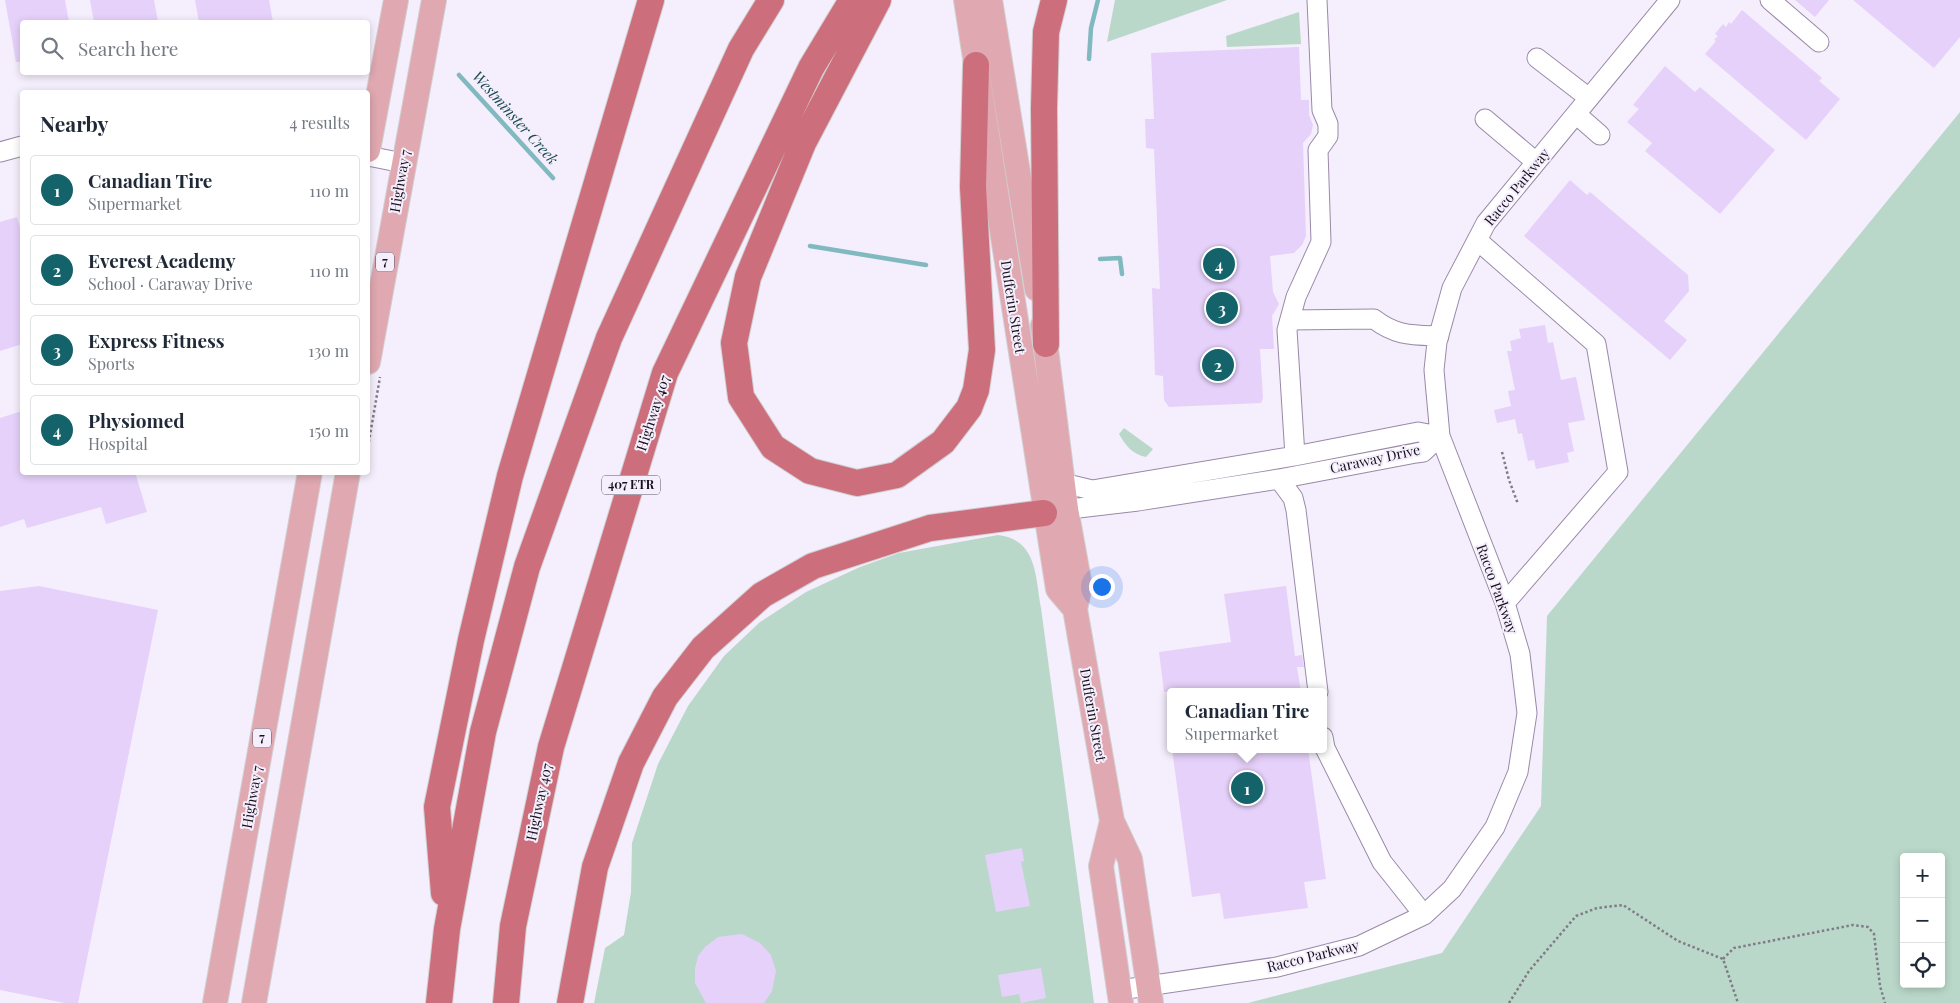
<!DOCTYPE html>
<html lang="en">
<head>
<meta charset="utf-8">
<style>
  body { margin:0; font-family:"Playfair Display",serif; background:#f6f6f7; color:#1f2937 }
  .controls { position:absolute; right:15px; bottom:15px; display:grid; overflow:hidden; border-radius:5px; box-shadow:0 2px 8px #0003 }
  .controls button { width:45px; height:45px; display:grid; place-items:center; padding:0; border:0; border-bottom:1px solid #e0e1e3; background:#fff; color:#1f2937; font:25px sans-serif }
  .you { position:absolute; left:1101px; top:586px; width:18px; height:18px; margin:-12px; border:4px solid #fff; border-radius:50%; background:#1a73e8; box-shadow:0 0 0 8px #1a73e833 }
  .badge { display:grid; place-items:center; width:32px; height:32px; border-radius:50%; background:#14636b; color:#fff; font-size:16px; font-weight:700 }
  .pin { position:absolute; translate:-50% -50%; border:2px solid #fff; box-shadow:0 1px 5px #0006 }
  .popup { position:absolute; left:1167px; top:688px; width:160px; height:65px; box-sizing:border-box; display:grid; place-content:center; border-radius:5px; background:#fff; filter:drop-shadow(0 1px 4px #0005); font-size:16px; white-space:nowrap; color:#747a83 }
  .popup b { font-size:19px; color:#1f2937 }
  .popup::after { content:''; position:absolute; left:50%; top:100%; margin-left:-10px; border:10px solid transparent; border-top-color:#fff }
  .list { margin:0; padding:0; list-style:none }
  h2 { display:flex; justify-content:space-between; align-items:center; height:65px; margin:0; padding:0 20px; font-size:21px }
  h2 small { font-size:16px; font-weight:400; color:#747a83 }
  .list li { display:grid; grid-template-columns:32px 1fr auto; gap:15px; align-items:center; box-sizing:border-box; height:70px; margin:0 10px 10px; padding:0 10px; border:1px solid #e0e1e3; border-radius:5px }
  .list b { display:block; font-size:19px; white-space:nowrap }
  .list p { margin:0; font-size:16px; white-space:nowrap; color:#747a83 }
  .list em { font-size:16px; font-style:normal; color:#747a83 }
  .icon { flex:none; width:28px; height:28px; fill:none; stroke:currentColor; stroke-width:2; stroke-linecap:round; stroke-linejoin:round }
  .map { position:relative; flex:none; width:1960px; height:1003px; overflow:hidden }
  .search { position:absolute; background:#fff; box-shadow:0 2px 8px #0003; left:20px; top:20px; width:350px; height:55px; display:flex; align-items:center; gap:12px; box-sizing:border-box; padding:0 18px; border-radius:5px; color:#747a83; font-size:19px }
  .panel { position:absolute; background:#fff; box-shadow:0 2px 8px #0003; left:20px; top:90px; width:350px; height:385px; border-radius:5px }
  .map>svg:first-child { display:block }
  .green { fill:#bad8c9; fill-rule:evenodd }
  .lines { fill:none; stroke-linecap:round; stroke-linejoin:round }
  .stream { stroke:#81b9c0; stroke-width:4.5 }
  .building { fill:#e6d1fa }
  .minor-casing { stroke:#9a89a8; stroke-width:21 }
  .major-casing { stroke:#d0cfd1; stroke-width:26 }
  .highway-casing { stroke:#d0cfd1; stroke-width:28 }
  .path { stroke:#817b87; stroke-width:2.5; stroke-dasharray:2.5 2.5; stroke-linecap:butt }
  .minor { stroke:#fff; stroke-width:19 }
  .major { stroke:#e0a8b0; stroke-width:24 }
  .highway { stroke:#cc6e7b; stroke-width:26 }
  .labels { text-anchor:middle; stroke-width:4; stroke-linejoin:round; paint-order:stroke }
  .shield { fill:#f5eefc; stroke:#59535e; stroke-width:1 }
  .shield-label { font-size:12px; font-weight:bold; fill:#16101b }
  .street-label { font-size:14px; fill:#16101b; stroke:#f5eefc }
  .water-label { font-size:15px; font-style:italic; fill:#16494f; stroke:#f5eefc }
</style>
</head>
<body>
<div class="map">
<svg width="1960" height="1003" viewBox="0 0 1960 1003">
  <rect width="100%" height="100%" fill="#f5eefc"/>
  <path class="green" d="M1115,0H1227L1107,42Z
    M1299,12L1301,44L1227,47L1226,36Z
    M1960,112V1003H1248L1442,953L1541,806L1547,616ZM1904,857H1941V984H1904Z
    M1124,428L1153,449L1146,457C1132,454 1126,446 1119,434Z
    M998,535C1038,540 1035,577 1041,608L1094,1003H594L605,948L624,935L631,892L632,843L658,764L688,706L724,656L760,622L806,592L860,567L899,553Z"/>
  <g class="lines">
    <path class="stream" d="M1089,59L1091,28L1098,0
      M459,75L553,178
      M810,246L926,265
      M1100,259L1120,258L1122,274"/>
  </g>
  <path class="building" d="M5,0H65L69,22H22V62H16Z
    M90,0H154L158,22H94Z
    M195,0H269L273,22H199Z
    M1795,0H1829L1815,17Z
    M1853,0H1960V37L1934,68Z
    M1742,10L1822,78L1819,81L1840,99L1806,140L1705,54L1716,41L1714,40L1718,36L1715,34L1723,24L1726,27L1729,22L1731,24Z
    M1299,47L1301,100H1309V115L1313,125L1311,134L1303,143L1306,236L1302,245L1294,253L1270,256L1273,292L1279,304L1272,316L1274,349H1260L1263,398L1261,403L1169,407L1164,400L1163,376L1155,375L1152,288L1160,289L1154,149L1146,148L1145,119H1154L1151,53Z
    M1665,66L1695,92L1700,87L1775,150L1720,214L1645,151L1652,143L1627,122L1639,109L1633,105Z
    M1570,180L1587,195L1590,192L1688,275L1689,291L1664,321L1687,340L1670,360L1524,236Z
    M17,217L22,235V344L0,351V222Z
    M1545,325L1548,343L1553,342L1561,380L1576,377L1585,420L1568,423L1574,451L1567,453L1569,462L1536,469L1534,460L1528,461L1522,433L1518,434L1515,419L1497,423L1494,410L1511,406L1508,391L1515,390L1507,351H1512L1510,341L1521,338L1519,329Z
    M22,411V472H135L147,512L106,524L101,507L27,528L24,519L0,527V418Z
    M39,586L158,610L78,1003H65L0,990V591Z
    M1286,586L1295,656L1302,655L1304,667H1297L1301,692H1164L1159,652L1231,642L1224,594Z
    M1172,749H1308L1326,879L1304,882L1308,908L1224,919L1220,893L1192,897Z
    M1022,848L1024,861L1021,862L1030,906L996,912L985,855Z
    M742,934L760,943L771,955L776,971L772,991L764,1003H706L695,983V968L698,956L705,947L718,937Z
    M1041,968L1046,998L1021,1003L1019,994L1002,997L998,975Z"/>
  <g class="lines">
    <defs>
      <path id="minor" d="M1770,0L1819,42
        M1537,58L1589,98
        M1576,114L1600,135
        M1485,119L1536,162
        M0,152L22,146
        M368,156L403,163
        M1477,240L1596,344L1618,472L1505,603
        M1290,320L1374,319C1396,336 1412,335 1439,336
        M1295,456L1287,330L1296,297L1321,242L1318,150L1328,136V124L1322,110L1317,0
        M1279,479L1293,498L1296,510L1318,692
        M1063,483L1092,490L1295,456L1418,432L1440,436
        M1053,511L1138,501L1279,479L1416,453L1423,452L1440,436
        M1323,737L1325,748L1382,862L1424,915
        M1120,990L1277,967L1359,946L1424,915L1452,889L1495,827L1518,772L1527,713L1520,654L1505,603L1440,436L1434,370L1437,342L1452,288L1486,223L1670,0"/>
      <path id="major" d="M966,0L1058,589L1075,609
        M990,0L1037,289
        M368,150L396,0
        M1043,325L1066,509L1080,586L1075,609L1112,821L1130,859L1151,1003
        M368,362L434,0
        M1112,821L1101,866L1121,1003
        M215,1003L310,472
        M254,1003L348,472"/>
      <path id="highway" d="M878,0L803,143L748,277L734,343L741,397L773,447L810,471L857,483L897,475L943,442L969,408L976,390L982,350L973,187L976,65
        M1046,344L1044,108L1046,32L1054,0
        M444,893L437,807L471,640L510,476L651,0
        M439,1003L447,929L483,732L527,567L609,338L741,49L771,0
        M506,1003L513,926L551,747L665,373L811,68L852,0
        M570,1003L595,867L631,763L665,697L703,648L762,595L813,566L930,528L1044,513"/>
    </defs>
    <use href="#minor" class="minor-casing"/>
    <use href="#major" class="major-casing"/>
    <use href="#highway" class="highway-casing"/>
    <path class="path" d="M368,447L380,377
      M1502,452L1509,480L1518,504
      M1723,959L1734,948L1853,925L1868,927L1874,934L1880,986L1885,1003
      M1509,1003L1529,971L1576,916L1597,908L1623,905L1678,941L1723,959L1738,1003"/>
    <use href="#minor" class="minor"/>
    <use href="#major" class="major"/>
    <use href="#highway" class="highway"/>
  </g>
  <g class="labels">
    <g class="shield">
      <rect x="376" y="252.5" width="18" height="19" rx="4"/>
      <rect x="602" y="475.5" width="58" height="19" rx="4"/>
      <rect x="253" y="728.5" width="18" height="19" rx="4"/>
    </g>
    <g class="shield-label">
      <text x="385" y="266">7</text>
      <text x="631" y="489">407 ETR</text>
      <text x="262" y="742">7</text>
    </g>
    <g class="street-label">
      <text transform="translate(400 181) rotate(-80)" y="5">Highway 7</text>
      <text transform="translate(1517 187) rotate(-51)" y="5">Racco Parkway</text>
      <text transform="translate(1013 307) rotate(81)" y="5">Dufferin Street</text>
      <text transform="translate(653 413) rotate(-72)" y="5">Highway 407</text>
      <text transform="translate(1375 459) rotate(-12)" y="5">Caraway Drive</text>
      <text transform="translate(1497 589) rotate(70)" y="5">Racco Parkway</text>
      <text transform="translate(1093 715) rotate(80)" y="5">Dufferin Street</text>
      <text transform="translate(252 797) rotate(-80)" y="5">Highway 7</text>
      <text transform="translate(539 802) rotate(-78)" y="5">Highway 407</text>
      <text transform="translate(1313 956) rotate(-14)" y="5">Racco Parkway</text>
    </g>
    <g class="water-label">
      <text transform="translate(515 118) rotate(48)" y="5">Westminster Creek</text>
    </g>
  </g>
</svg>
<div class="controls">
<button>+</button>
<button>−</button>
<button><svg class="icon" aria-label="locate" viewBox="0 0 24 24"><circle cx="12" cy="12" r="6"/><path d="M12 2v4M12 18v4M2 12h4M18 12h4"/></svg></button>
</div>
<div class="you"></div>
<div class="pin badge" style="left:1247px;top:788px">1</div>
<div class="popup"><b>Canadian Tire</b>Supermarket</div>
<div class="pin badge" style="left:1218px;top:365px">2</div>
<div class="pin badge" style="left:1222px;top:308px">3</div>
<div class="pin badge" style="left:1219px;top:264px">4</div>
<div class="search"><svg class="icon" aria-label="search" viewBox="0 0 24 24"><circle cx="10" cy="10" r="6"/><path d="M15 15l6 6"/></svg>Search here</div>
<section class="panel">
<h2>Nearby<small>4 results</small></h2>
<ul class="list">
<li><span class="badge">1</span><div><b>Canadian Tire</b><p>Supermarket</p></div><em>110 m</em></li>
<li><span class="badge">2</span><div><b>Everest Academy</b><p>School · Caraway Drive</p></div><em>110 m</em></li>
<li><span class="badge">3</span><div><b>Express Fitness</b><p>Sports</p></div><em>130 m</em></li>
<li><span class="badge">4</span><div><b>Physiomed</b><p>Hospital</p></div><em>150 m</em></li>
</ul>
</section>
</div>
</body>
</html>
